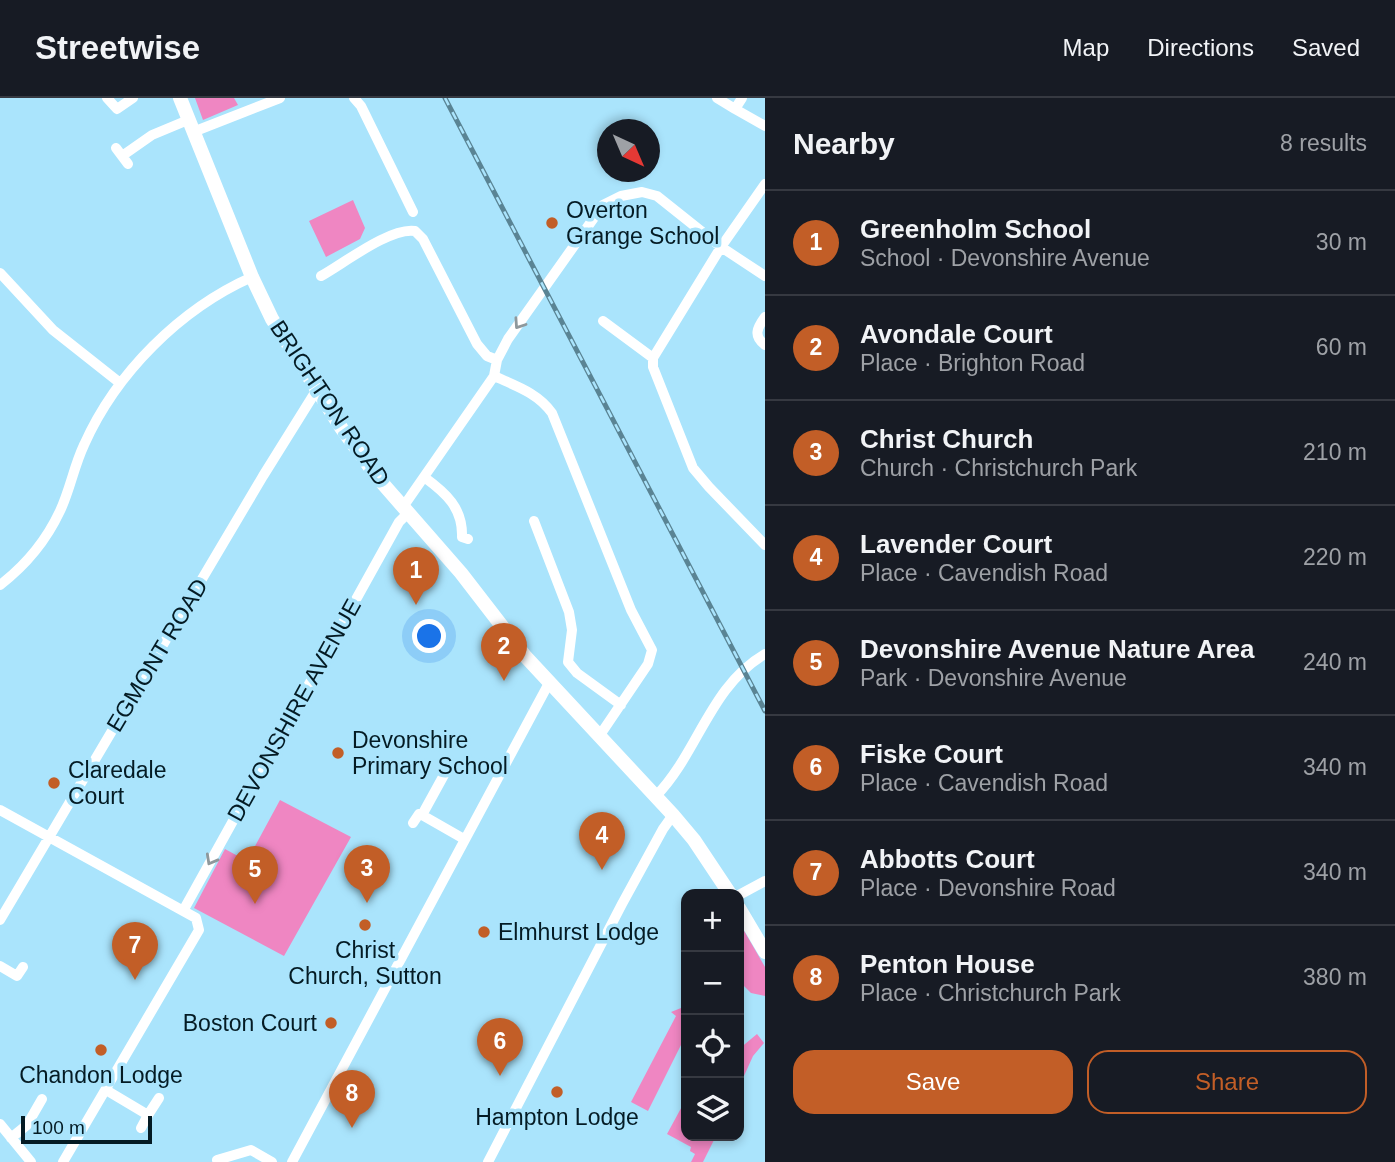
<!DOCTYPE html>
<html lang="en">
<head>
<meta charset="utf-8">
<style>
  body { margin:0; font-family:Arial,sans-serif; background:#242831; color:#f1f3f6 }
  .controls { position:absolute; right:21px; bottom:21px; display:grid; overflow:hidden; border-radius:14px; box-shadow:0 4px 10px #0003 }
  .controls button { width:63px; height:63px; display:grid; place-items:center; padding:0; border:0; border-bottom:2px solid #363941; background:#171b24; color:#f1f3f6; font:35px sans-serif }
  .compass { position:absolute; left:597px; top:21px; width:63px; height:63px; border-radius:50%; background:#171b24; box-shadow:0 4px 10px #0003; rotate:136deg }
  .scale { position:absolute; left:21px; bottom:18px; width:131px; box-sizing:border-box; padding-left:7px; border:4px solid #041b24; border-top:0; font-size:19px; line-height:24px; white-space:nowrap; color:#041b24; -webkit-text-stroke:5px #aae4fc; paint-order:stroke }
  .you { position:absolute; left:430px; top:539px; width:24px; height:24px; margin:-18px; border:5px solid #fff; border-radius:50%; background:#1a73e8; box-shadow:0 0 0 10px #1a73e833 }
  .badge { display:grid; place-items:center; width:46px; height:46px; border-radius:50%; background:#c25e27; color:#fff; font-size:23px; font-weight:700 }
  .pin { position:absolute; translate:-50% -58px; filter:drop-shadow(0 2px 4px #0008) }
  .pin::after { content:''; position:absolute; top:37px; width:24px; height:21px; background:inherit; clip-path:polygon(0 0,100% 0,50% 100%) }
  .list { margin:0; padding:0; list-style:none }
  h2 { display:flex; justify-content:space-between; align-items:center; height:91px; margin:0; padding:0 28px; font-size:30px }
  h2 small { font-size:23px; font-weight:400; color:#9ea1a6 }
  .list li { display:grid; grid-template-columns:46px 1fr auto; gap:21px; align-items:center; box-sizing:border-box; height:105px; padding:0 28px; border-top:2px solid #363941 }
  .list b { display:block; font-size:26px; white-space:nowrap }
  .list p { margin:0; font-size:23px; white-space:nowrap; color:#9ea1a6 }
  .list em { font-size:23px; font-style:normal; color:#9ea1a6 }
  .actions { display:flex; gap:14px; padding:21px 28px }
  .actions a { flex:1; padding:16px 0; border:2px solid #c25e27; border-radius:21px; text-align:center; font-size:24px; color:#c25e27 }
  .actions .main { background:#c25e27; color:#fff }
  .icon { flex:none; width:38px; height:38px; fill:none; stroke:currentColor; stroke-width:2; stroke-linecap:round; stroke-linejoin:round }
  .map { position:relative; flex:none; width:765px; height:1064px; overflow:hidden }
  header { display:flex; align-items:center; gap:42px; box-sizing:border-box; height:98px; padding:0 35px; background:#171b24; border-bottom:2px solid #363941 }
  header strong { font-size:33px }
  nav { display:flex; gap:38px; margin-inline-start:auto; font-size:24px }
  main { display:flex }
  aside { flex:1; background:#171b24 }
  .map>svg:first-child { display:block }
  .green { fill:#ef86c2 }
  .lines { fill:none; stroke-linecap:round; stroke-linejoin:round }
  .street { stroke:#fff; stroke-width:10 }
  .secondary { stroke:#fff; stroke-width:14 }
  .rail-casing { stroke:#5a8494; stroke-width:5 }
  .rail { stroke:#aae4fc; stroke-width:2.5; stroke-dasharray:8; stroke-linecap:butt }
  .oneway { stroke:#8e989c }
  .poi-dot { fill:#c25e27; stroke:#aae4fc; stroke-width:2.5 }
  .labels { text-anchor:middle; stroke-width:7; stroke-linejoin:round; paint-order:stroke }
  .poi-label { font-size:23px; fill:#041b24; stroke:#aae4fc; text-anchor:start }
  .street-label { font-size:23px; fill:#041b24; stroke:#aae4fc }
</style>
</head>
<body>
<header>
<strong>Streetwise</strong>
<nav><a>Map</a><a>Directions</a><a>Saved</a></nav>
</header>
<main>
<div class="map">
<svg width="765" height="1064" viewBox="0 0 765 1064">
  <rect width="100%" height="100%" fill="#aae4fc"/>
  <path class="green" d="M195,0H234L238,7L203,22Z
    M353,102L365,130L360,141L326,159L309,123Z
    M280,702L351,739L284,858L194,810L225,751L247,763Z
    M743,831L765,869V898L751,895L739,883V834Z
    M686,908V937L648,1013L631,1004L676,918L671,914Z
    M757,936L764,945L753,958L739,989V951Z
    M686,1001V1038H716L703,1064H691L695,1056L690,1053L691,1049L667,1036Z"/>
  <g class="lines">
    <path class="street" d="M107,0L117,11L133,0
      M354,0L361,8L413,114
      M717,0L735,11
      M742,0L735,11L765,28
      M193,34L280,0
      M116,50L128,66
      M122,58L152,37L188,22
      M765,86L721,149L653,260V269L693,370L709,389L765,447
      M0,175L53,232L120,285
      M321,178C343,166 390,129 415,133L423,141L477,246L487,258L497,262
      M765,219C757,230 753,238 765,247
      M603,223L653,260
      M494,278C516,288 538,295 552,315L631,512L652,552L648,566L600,637
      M424,379C446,395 463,410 462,439L468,441
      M403,409L494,278L497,262L508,241L603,107L621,98L642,94L657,98L721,149L765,178
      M534,423L569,514L572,532L568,564L577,575L621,607
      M0,487C26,467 46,443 60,413C70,392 74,368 84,347C116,275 180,211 252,179
      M450,666L422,717L464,741
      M656,698C698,655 710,588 765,556
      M0,712L196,820L199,832L63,1064
      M413,725L419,716
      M739,797L765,783
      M183,813L374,469L399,424L409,414
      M0,822L263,378L316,293
      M0,868L17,878L23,869
      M106,992L148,1017L141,1030
      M148,1017L159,1000
      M0,1026L31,1064
      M11,1040L27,1027L42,1001
      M217,1062L251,1052L272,1064
      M292,1064L549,585
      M488,1064L622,806L663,731L673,717"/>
    <path class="secondary" d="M180,0L252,179L272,221L342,331L377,379L461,475L525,558L673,717L694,742L730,796
      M739,810L765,854"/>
    <defs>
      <path id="rail" d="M445,0L765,613"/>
    </defs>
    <use href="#rail" class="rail-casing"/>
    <use href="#rail" class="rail"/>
  </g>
  <defs><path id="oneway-chevron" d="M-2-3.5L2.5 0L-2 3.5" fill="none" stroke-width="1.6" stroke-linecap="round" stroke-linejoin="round" transform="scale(1.75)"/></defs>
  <g class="oneway">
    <use href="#oneway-chevron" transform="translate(519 226) rotate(124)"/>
    <use href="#oneway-chevron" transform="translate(211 762) rotate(119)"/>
  </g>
  <g class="poi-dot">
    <circle cx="552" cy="125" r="7"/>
    <circle cx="338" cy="655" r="7"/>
    <circle cx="54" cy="685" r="7"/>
    <circle cx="365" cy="827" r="7"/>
    <circle cx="484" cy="834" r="7"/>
    <circle cx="331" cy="925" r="7"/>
    <circle cx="101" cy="952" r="7"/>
    <circle cx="557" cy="994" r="7"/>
  </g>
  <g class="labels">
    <g class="poi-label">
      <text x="566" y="120">Overton<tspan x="566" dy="26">Grange School</tspan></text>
      <text x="352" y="650">Devonshire<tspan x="352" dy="26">Primary School</tspan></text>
      <text x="68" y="680">Claredale<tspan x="68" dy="26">Court</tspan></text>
      <text x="498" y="842">Elmhurst Lodge</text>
      <text x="365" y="860" text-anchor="middle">Christ<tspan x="365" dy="26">Church, Sutton</tspan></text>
      <text x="317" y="933" text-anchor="end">Boston Court</text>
      <text x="101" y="985" text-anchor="middle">Chandon Lodge</text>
      <text x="557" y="1027" text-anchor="middle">Hampton Lodge</text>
    </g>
    <g class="street-label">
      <text transform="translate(330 305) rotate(56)" y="8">BRIGHTON ROAD</text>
      <text transform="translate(157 557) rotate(-59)" y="8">EGMONT ROAD</text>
      <text transform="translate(294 612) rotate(-61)" y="8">DEVONSHIRE AVENUE</text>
    </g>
  </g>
</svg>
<div class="controls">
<button>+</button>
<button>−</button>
<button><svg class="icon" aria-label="locate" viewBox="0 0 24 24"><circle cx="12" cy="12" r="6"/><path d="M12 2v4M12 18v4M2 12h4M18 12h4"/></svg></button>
<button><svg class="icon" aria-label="layers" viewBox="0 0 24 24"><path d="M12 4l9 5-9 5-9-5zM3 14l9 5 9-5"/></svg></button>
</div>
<svg class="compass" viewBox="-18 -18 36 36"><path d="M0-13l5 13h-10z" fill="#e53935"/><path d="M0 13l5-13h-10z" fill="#9ea1a6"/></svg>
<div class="scale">100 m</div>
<div class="you"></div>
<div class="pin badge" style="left:416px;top:507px">1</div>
<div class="pin badge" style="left:504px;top:583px">2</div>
<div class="pin badge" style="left:367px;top:805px">3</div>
<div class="pin badge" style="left:602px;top:772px">4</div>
<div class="pin badge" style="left:255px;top:806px">5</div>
<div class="pin badge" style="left:500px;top:978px">6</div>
<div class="pin badge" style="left:135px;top:882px">7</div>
<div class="pin badge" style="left:352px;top:1030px">8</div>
</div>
<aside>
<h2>Nearby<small>8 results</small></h2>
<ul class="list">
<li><span class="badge">1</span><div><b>Greenholm School</b><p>School · Devonshire Avenue</p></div><em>30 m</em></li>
<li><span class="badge">2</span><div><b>Avondale Court</b><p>Place · Brighton Road</p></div><em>60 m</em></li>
<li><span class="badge">3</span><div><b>Christ Church</b><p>Church · Christchurch Park</p></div><em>210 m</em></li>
<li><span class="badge">4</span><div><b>Lavender Court</b><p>Place · Cavendish Road</p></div><em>220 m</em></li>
<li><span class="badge">5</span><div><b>Devonshire Avenue Nature Area</b><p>Park · Devonshire Avenue</p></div><em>240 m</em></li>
<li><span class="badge">6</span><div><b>Fiske Court</b><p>Place · Cavendish Road</p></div><em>340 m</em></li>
<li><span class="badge">7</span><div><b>Abbotts Court</b><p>Place · Devonshire Road</p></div><em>340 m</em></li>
<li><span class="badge">8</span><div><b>Penton House</b><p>Place · Christchurch Park</p></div><em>380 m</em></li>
</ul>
<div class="actions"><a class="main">Save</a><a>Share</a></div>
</aside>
</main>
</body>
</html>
